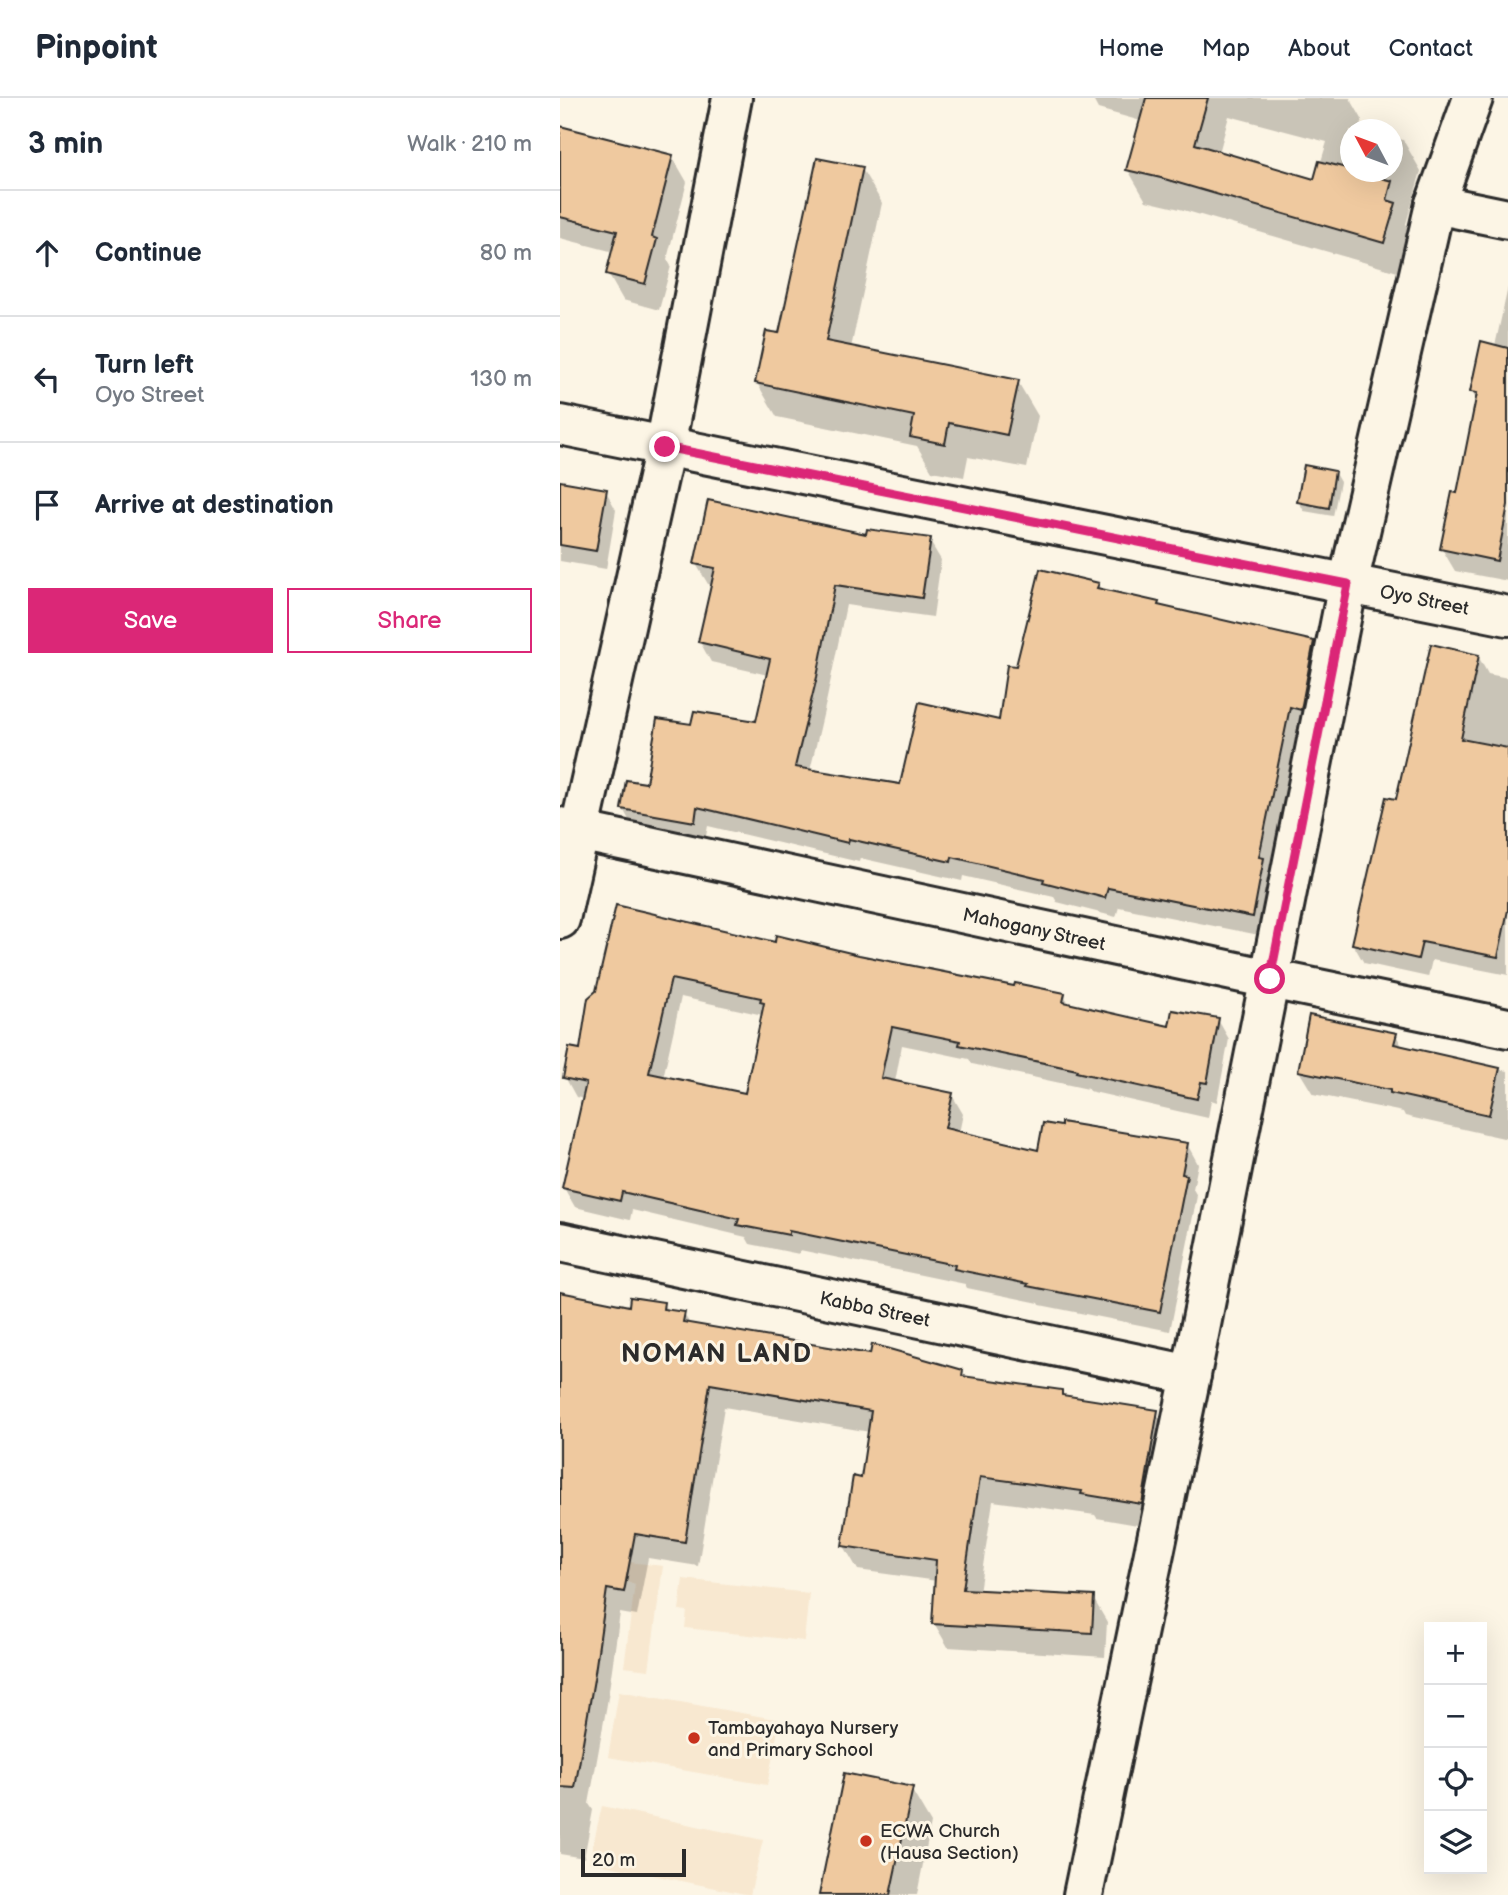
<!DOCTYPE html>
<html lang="en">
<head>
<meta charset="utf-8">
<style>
  body { margin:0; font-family:"Balsamiq Sans",sans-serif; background:#f2f2f3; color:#1f2937 }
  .controls { position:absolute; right:21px; bottom:21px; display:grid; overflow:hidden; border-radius:0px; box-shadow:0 7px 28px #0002 }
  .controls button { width:63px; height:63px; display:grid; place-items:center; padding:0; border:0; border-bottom:2px solid #e0e1e3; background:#fff; color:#1f2937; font:35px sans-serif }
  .compass { position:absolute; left:780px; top:21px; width:63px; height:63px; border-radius:50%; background:#fff; box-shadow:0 7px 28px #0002; rotate:311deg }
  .scale { position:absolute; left:21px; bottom:18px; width:105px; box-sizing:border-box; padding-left:7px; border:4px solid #2b2b2b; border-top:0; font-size:19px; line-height:24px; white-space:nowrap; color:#2b2b2b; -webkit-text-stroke:5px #fcf5e5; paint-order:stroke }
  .stop { position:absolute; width:21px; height:21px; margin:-16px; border:5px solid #db2777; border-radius:50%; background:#fff }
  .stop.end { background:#db2777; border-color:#fff; box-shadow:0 2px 7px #0008 }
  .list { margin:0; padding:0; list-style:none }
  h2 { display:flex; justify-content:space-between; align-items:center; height:91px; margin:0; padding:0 28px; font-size:30px }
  h2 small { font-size:23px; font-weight:400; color:#747a83 }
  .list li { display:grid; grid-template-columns:46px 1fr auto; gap:21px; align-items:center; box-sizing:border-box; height:126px; padding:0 28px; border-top:2px solid #e0e1e3 }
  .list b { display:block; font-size:26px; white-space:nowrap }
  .list p { margin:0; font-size:23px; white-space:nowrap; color:#747a83 }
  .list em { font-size:23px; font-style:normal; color:#747a83 }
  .actions { display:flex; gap:14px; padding:21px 28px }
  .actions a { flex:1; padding:16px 0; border:2px solid #db2777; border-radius:0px; text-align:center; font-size:24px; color:#db2777 }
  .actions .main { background:#db2777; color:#fff }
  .icon { flex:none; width:38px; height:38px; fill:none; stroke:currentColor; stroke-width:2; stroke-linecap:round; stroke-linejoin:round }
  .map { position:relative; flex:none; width:948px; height:1797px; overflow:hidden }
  header { display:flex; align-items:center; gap:42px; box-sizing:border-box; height:98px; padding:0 35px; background:#fff; border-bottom:2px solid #e0e1e3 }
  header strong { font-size:33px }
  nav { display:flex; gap:38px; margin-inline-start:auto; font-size:24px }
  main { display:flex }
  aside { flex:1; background:#fff }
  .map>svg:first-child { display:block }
  .built { fill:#f8e8d0 }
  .shadow { fill:#0003; fill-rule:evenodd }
  .building { fill:#efc99f; stroke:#2b2b2b; stroke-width:2; fill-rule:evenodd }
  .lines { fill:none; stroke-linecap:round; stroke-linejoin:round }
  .minor-casing { stroke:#2b2b2b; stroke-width:44 }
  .secondary-casing { stroke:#2b2b2b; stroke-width:44 }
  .minor { stroke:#fcf5e5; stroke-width:38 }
  .secondary { stroke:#fcf5e5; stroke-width:38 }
  .route { stroke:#db2777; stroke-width:9 }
  .poi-dot { fill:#c8321e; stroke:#fcf5e5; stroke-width:2.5 }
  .labels { text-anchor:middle; stroke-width:6; stroke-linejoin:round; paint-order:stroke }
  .street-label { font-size:19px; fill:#2b2b2b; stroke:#fcf5e5 }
  .poi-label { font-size:19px; fill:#2b2b2b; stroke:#fcf5e5; text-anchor:start }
  .district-label { font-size:26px; font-weight:bold; letter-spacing:2px; fill:#2b2b2b; stroke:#fcf5e5 }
</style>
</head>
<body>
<header>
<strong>Pinpoint</strong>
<nav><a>Home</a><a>Map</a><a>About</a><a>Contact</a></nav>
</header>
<main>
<aside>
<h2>3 min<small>Walk · 210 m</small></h2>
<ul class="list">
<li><svg class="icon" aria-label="ahead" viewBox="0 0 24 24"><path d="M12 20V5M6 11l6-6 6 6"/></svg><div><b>Continue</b></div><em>80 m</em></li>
<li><svg class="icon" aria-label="left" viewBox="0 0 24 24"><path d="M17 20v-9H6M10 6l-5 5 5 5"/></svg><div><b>Turn left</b><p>Oyo Street</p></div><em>130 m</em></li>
<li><svg class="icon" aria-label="arrive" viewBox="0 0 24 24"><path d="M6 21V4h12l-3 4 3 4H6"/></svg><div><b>Arrive at destination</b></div></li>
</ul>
<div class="actions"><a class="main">Save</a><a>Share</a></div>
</aside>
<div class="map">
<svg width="948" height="1797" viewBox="0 0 948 1797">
  <rect width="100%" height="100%" fill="#fcf5e5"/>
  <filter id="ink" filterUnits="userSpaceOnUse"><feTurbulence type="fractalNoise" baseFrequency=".0143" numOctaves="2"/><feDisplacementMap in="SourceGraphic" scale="14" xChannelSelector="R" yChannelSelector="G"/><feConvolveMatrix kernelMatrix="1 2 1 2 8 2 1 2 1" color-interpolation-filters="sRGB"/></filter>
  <g filter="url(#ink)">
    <path class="built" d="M69,1464L103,1468L89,1572L64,1569L75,1486L67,1484Z
      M123,1481L249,1495L244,1543L125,1530L127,1513L119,1512Z
      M59,1593L220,1622L207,1687L48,1659Z
      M42,1708L203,1742L190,1797L29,1764Z"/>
    <path class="shadow" d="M532,0H790L802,21L800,29L807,32H790V74H832V39L843,42L861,73L846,126L852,137L841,175L620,111L586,103L568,72L581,23L538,11ZM669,18L767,44L755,83L659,55Z
      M0,30L112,58L127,84L107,161L111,168L99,212L63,202L48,176L54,154L0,140Z
      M302,71L322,105L291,250L458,284L478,318L467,370L408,359L404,379L372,373L357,348L217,319L197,285Z
      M948,189V483L895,473L882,451L898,397L917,303L912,294L935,248Z
      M774,374L780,384L773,418L744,413L739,404Z
      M0,385L46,393L56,412L46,471L0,463Z
      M308,438L369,442L381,462L373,519L286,507L267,600L250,673L341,688L441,624L457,570L538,486L541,493L598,505L600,509L753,544L765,564L741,628L711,775L714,782L704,838L559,809L556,819L497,804L494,799L403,778L402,783L300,760L299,764L148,728L145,743L74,731L63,711L88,687L133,628L197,625L208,577L151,564L140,544L153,487L148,486L136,466Z
      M918,558L928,576L948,580V877L872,862L868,879L804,865L793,846L837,703Z
      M216,846L299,859L455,890L504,897L510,907L610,930L658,922L669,941L657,1004L651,1002L648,1020L529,993L528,991L412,966L409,961L342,947L335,984L392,997L403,1016L399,1035L479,1054L627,1046L638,1066L633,1091L637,1098L610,1233L480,1207L479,1205L407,1190L405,1186L240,1152L239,1156L190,1146L186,1139L72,1112L70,1122L15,1109L4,1090L24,1001L16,999L5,979L21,954L30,901ZM121,899L203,917L186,997L103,980Z
      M836,937L843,950L948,973V1041L845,1018L843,1014L753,996L739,973Z
      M0,1196L70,1211L103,1206L108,1214L124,1216L130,1226L402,1274L406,1280L501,1294L504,1299L596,1314L610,1338L595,1430L537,1420L535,1417L433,1403L419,1494L533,1500L547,1524L545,1559L388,1549L374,1525L377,1483L298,1472L284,1448L303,1382L310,1334L164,1309L138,1468L88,1460L77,1518L60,1515L47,1606L29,1706L33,1712L24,1760L0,1756Z
      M351,1691L371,1725L357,1797H260Z"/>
    <path class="building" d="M586,0H648L635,46L754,81L759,63L790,71V74H799L832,83L827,102L836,105L824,145L601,80L566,72Z
      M0,28L113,57L92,139L97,141L85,186L46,176L57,133L0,119Z
      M257,60L303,69L266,243L459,282L447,337L389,325L385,346L350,339L354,318L195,285L206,233L219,235Z
      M921,243L948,250V407L937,463L880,451L892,394L897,395L917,295L910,294Z
      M744,367L775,373L769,410L737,404Z
      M0,383L47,391L36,453L0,447Z
      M148,402L306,436L307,431L371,440L362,500L275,487L257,579L235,669L340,686L359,604L439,622L447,567L456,568L480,471L539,485L537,490L599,504L598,507L754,543L741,612L730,609L699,759L704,760L693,819L548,790L545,800L483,784L484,781L392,759L391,764L289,741L288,745L137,709L135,724L61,711L66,682L86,685L97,621L131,626L134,613L196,623L210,561L138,544L155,470L134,466Z
      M871,546L919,557L901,641L948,650V812L938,859L862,844L858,861L792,846L826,699L836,701Z
      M56,807L215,844L216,837L299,857L454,888L455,885L505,895L503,904L609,928L612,912L659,920L647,985L641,984L637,1001L516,974L517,972L399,947L400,943L332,929L321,980L393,995L385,1030L478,1052L483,1025L501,1028V1024L628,1045L622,1076L627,1077L600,1214L467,1188L468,1186L394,1171L395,1167L229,1133V1137L177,1127L179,1121L62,1094L60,1103L2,1090L26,985L3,980L9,949L20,951L28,900L36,893ZM111,881L201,900L200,904L204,905L185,995L89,975Z
      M749,917L837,935L834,946L940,970L929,1017L830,995V992L738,973Z
      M0,1194L69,1208L70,1199L104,1204L103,1211L125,1214L123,1224L310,1256L312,1246L403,1272L402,1278L502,1292V1297L598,1312L582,1406L521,1396L522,1393L420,1379L403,1491L534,1498L532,1535L372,1526L376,1462L282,1448L293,1378L301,1380L311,1313L150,1286L125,1444L75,1436L64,1494L47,1491L34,1581L15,1690L0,1689Z
      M284,1675L353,1689L330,1797H259Z"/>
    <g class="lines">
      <defs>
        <g id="minor">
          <path d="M875,106L948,121"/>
          <path id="s1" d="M0,327L948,518"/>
          <path id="s2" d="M0,729L710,881L948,930"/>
          <path d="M0,821L105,349L172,0"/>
          <path id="s3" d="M0,1144L631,1277"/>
        </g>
        <path id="secondary" d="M523,1797L631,1277L788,486L875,106L913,0"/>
      </defs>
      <use href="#minor" class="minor-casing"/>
      <use href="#secondary" class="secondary-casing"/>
      <use href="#minor" class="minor"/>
      <use href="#secondary" class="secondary"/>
    </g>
  </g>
  <g class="lines" filter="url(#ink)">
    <path class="route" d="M105,349L788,486L710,881"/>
  </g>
  <g class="poi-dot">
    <circle cx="134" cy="1640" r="7"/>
    <circle cx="306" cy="1743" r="7"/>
  </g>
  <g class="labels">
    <g class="street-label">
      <text dy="7" stroke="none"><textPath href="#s1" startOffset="882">Oyo Street</textPath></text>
      <text dy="7" stroke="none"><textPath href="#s2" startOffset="485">Mahogany Street</textPath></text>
      <text dy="7" stroke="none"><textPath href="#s3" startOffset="322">Kabba Street</textPath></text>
    </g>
    <g class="poi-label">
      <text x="148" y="1636">Tambayahaya Nursery<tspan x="148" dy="22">and Primary School</tspan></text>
      <text x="320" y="1739">ECWA Church<tspan x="320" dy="22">(Hausa Section)</tspan></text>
    </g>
    <g class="district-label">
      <text x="157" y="1264">NOMAN LAND</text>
    </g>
  </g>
</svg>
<div class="controls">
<button>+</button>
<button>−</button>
<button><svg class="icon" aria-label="locate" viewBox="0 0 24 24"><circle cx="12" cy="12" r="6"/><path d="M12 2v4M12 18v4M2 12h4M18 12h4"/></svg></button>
<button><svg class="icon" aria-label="layers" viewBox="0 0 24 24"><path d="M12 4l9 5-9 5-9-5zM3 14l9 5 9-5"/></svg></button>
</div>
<svg class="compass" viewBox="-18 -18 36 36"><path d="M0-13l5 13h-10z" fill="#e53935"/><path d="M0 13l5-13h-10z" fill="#747a83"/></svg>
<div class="scale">20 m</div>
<div class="stop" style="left:710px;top:881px"></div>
<div class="stop end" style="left:105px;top:349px"></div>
</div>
</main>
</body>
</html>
